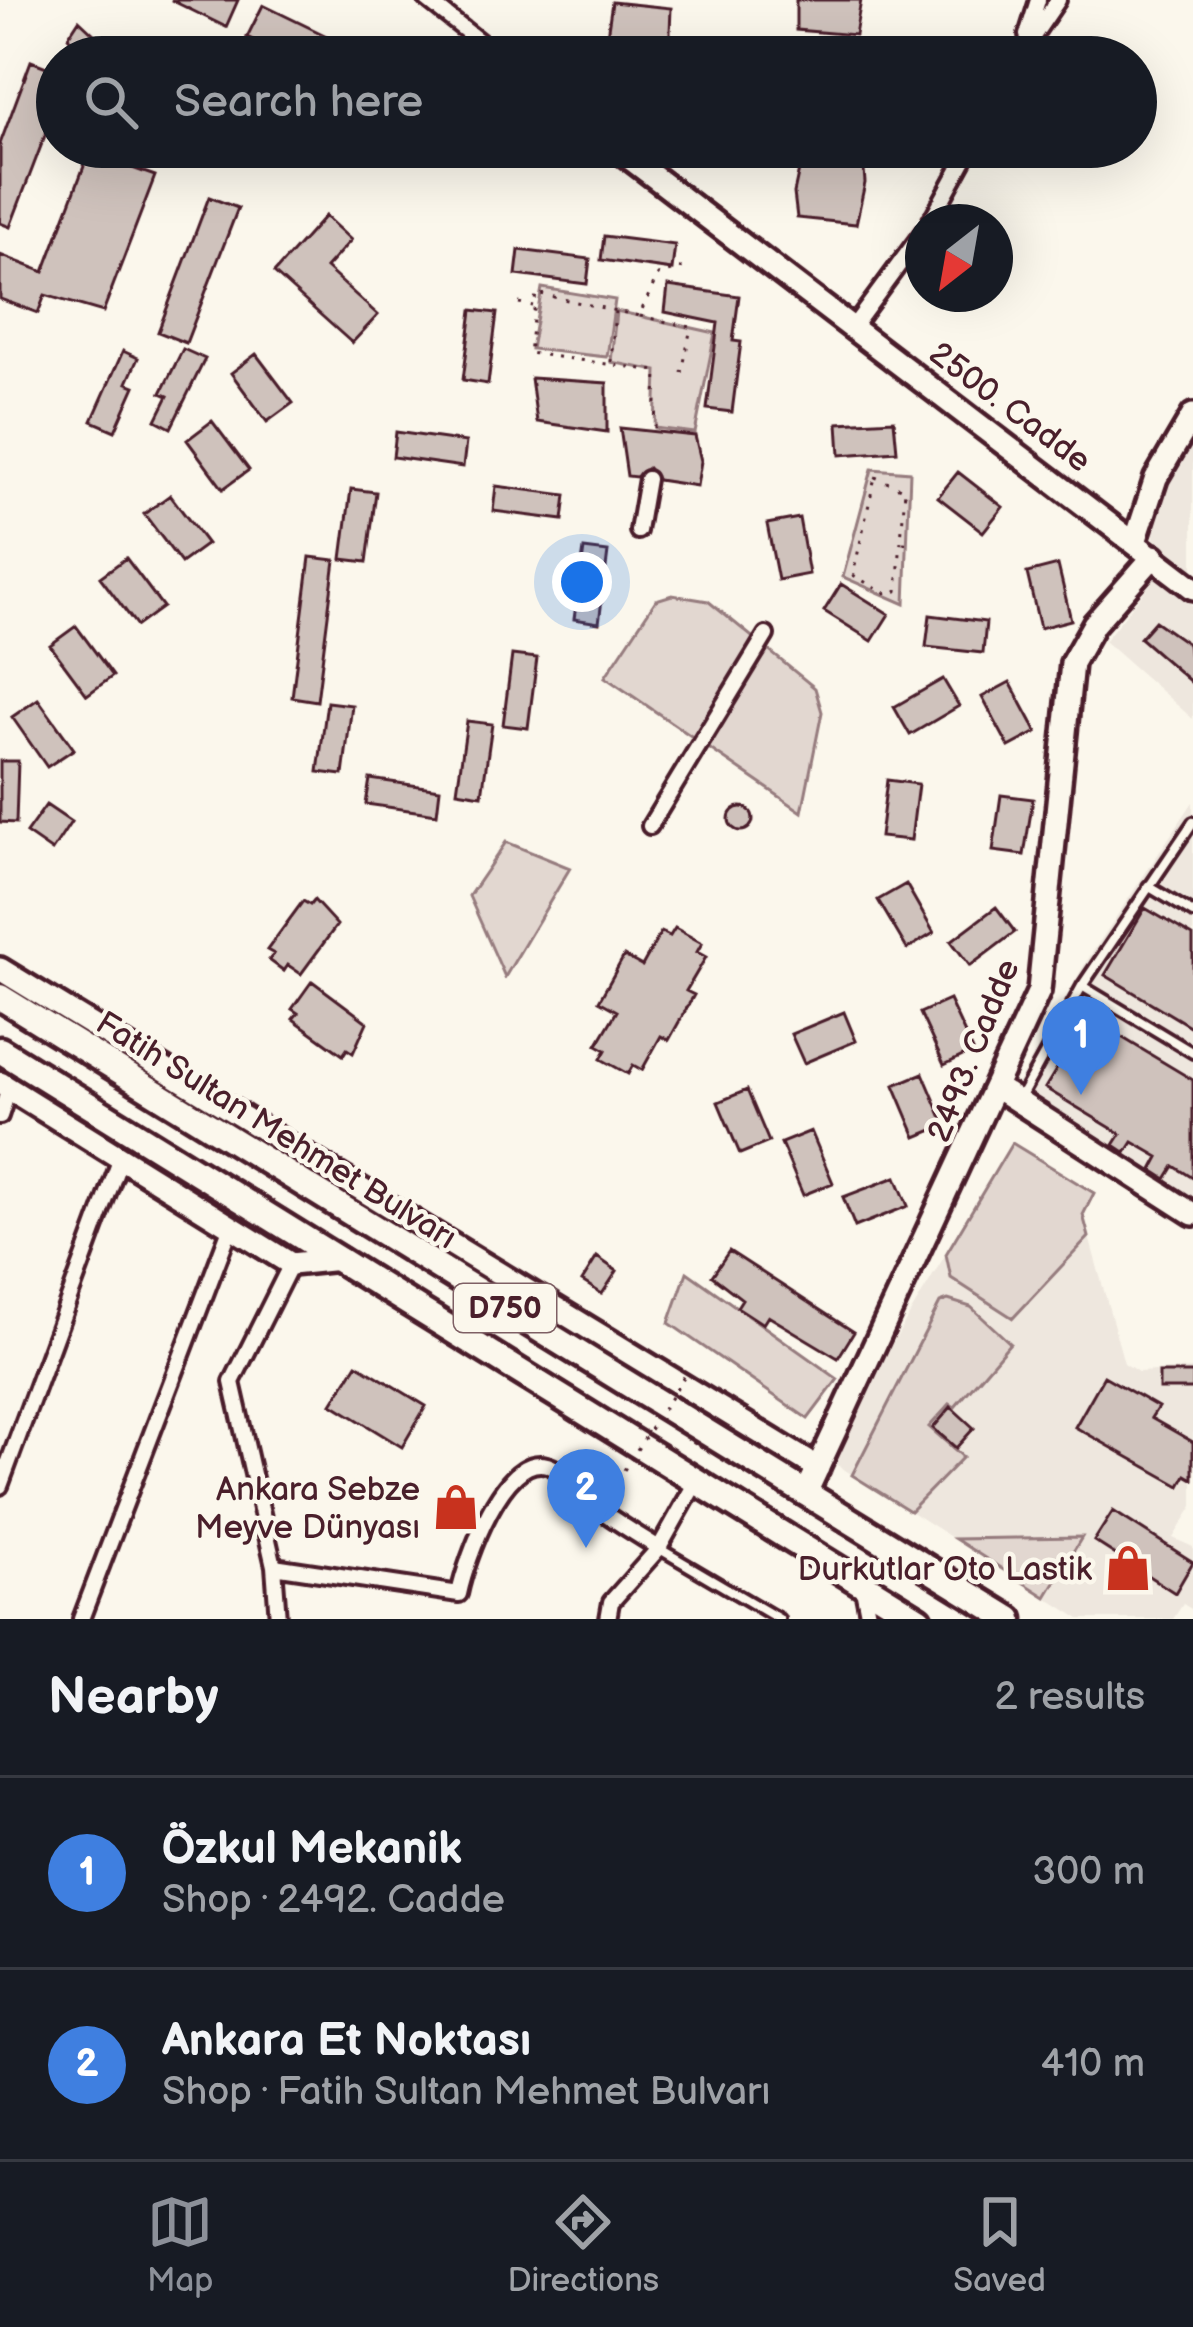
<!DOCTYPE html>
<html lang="en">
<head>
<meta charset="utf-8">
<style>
  body { margin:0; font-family:"Balsamiq Sans",sans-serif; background:#20242c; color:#f1f3f6 }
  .compass { position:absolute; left:905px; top:204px; width:108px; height:108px; border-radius:50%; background:#171b24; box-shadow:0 12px 48px #0002; rotate:211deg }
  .you { position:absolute; left:582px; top:582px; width:42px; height:42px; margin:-30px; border:9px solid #fff; border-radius:50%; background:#1a73e8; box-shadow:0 0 0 18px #1a73e833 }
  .badge { display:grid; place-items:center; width:78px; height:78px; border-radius:50%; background:#8c9099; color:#fff; font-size:39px; font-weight:700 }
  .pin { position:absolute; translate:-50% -99px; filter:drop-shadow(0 3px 6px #0008) }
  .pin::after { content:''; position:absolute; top:63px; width:42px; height:36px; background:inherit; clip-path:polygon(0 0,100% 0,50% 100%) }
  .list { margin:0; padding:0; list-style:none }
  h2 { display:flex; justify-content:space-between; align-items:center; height:156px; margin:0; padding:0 48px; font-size:51px }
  h2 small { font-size:39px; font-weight:400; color:#9ea1a6 }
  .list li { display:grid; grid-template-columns:78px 1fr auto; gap:36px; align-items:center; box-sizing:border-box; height:192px; padding:0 48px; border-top:3px solid #363941 }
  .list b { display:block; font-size:45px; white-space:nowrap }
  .list p { margin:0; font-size:39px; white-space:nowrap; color:#9ea1a6 }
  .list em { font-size:39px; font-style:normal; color:#9ea1a6 }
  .icon { flex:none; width:66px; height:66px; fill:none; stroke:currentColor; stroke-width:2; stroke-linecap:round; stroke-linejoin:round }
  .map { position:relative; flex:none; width:1193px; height:1619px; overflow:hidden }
  .search { position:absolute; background:#171b24; box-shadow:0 12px 48px #0002; left:36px; right:36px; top:36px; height:132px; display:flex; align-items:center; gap:30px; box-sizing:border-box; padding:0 42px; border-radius:66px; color:#9ea1a6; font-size:45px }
  .sheet { height:540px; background:#171b24 }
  nav { display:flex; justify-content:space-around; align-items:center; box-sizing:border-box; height:168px; border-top:3px solid #363941; background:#171b24; font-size:33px; color:#9ea1a6 }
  nav a { display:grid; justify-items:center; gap:6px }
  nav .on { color:#8c9099 }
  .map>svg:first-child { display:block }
  .built { fill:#eee7de }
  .green { fill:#e2d7d0; stroke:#967b7e; stroke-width:3 }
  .building { fill:#cfc2bc; stroke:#4a1f2b; stroke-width:3 }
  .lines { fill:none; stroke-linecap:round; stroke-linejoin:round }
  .lane-casing { stroke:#4a1f2b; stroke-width:16 }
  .street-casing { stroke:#4a1f2b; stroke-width:22 }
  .secondary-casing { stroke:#4a1f2b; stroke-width:30 }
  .highway-casing { stroke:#4a1f2b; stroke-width:33 }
  .path { stroke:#4a1f2b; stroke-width:3; stroke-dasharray:3 9; stroke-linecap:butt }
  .lane { stroke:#fbf7ec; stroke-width:8 }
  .street { stroke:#fbf7ec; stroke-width:14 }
  .secondary { stroke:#fbf7ec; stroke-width:21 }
  .highway { stroke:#fbf7ec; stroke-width:24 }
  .path-bridge { stroke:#4a1f2b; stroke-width:3; stroke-dasharray:3 9; stroke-linecap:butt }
  .labels { text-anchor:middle; stroke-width:9; stroke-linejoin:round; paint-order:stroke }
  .shield { fill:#fbf7ec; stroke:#7f6065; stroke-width:3 }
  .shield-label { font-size:30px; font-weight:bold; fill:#4a1f2b }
  .street-label { font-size:33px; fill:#4a1f2b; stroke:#fbf7ec }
  .poi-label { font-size:33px; fill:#4a1f2b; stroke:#fbf7ec; text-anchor:end }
</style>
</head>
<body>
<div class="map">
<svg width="1193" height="1619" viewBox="0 0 1193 1619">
  <rect width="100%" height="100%" fill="#fbf7ec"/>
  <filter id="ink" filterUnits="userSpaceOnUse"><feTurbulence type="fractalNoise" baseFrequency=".00833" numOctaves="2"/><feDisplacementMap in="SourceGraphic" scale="24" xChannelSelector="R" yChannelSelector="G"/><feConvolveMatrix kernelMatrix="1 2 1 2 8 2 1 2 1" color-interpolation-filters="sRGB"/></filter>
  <g filter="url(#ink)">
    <path class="built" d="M1193,425V574L1154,538V519Z
      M1159,573L1193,606V719L1104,641Z
      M1193,802V1205L1016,1086L1086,962Z
      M1012,1143L1094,1193L1083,1215L1124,1363L1138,1372L1193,1369V1506L1173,1538L1193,1547V1610L1183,1604L1173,1619H1080L834,1463L876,1371Z"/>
    <path class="green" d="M542,288L615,300L607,357L531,349Z
      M616,311L715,333L695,433L655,428L657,371L611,362Z
      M872,469L910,472L905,604L843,577Z
      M672,595L708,601L815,688L822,712L802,812L605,677L656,600Z
      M506,842L570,868L505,977L469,896Z
      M1012,1143L1094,1193L1083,1215L1089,1237L1013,1318L951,1278L946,1254Z
      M687,1272L838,1379L808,1419L669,1323Z
      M948,1300L971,1307L1010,1343L955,1407L950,1404L929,1427L963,1457L910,1511L852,1475L940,1303Z
      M1082,1537L1046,1597L955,1539Z"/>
    <path class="building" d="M171,0H238L226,27Z
      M796,0H861L855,35L796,30Z
      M612,2L671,8L669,57L604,56Z
      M263,5L343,44L337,57H288L247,37Z
      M79,20L96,36L110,57H84L68,37Z
      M31,61L57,71V104L10,227L0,223V144Z
      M101,147H122L118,163L155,176L103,312L45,295L38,313L0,299V255L44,272L89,153L100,157Z
      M803,151L863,157L865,183L856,224L797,218L794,193Z
      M209,197L238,208L186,343L158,332Z
      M325,216L351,240L326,268L378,315L352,343L274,273Z
      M604,236L675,245L672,270L601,260Z
      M519,250L590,259L587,284L516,275Z
      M668,286L739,296L733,341L741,342L732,412L707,409L718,323L665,312Z
      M472,310L497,313L488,384L463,380Z
      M183,349L205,359L171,428L156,420L168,396L161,393Z
      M123,351L138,358L127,383L135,386L115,431L92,421Z
      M256,354L293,403L267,422L231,373Z
      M531,378L607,383V432L537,422Z
      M894,420L897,451L840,455L838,423Z
      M212,421L249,470L223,489L187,440Z
      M620,428L695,436L701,461L697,486L658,480L648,468L636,477L627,476Z
      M396,432L466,442L463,467L393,457Z
      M958,472L1003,507L983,532L938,497Z
      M496,486L566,495L563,520L493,511Z
      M351,489L376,492L367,562L342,559Z
      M170,495L207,544L181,563L144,514Z
      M799,518L809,574L778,580L767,524Z
      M584,549L608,552L599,623L574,619Z
      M310,557L335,560L317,701L292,697Z
      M126,558L163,607L137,626L100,577Z
      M1058,565L1071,620L1040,628L1027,573Z
      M841,584L889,614L872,641L824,611Z
      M930,615L986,622L983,653L926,647Z
      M1155,621L1188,644L1193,684L1140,638Z
      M76,626L113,676L87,695L50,645Z
      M512,655L537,658L528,728L503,725Z
      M943,679L959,706L910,735L894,707Z
      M1010,682L1037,732L1009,747L982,697Z
      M38,699L74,749L47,767L12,717Z
      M327,702L352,705L343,775L318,772Z
      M467,721L492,724L482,795L457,791Z
      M0,761H18L16,823L0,822Z
      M370,779L440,789L437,814L366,804Z
      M887,780L918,784L911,840L880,837Z
      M1001,795L1033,799L1024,855L993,851Z
      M46,805L71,822L52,851L26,833Z
      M729 819a12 12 0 1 1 24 0a12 12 0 1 1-24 0Z
      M906,884L934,933L907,949L878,900Z
      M314,900L337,925L301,974L288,965L284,971L269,960L274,954L267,950L303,901L310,905Z
      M996,907L1015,932L970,966L951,941Z
      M1145,908L1193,936V1028L1105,975Z
      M675,928L702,943L697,952L706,957L686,991L694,995L669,1040L661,1036L642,1070L633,1065L628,1074L601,1059L606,1050L597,1045L617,1011L599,1001L624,956L642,966L661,932L670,936Z
      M312,981L367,1022L353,1053L347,1049L343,1055L293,1019L298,1013L292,1009Z
      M949,1000L973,1051L944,1065L920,1013Z
      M844,1012L856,1041L804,1063L791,1034Z
      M1088,1017L1193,1080V1178L1174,1166L1166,1179L1152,1170L1159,1157L1133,1142L1126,1153L1114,1145L1121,1134L1045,1088Z
      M923,1073L945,1125L916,1137L894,1085Z
      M747,1090L769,1142L740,1154L718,1102Z
      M811,1131L833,1183L803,1195L781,1143Z
      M896,1177L908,1206L855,1227L843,1197Z
      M729,1251L854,1332L838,1358L768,1316L763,1324L737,1307L742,1299L712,1276Z
      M597,1257L617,1271L602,1294L582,1281Z
      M357,1364L426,1406L402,1447L332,1404Z
      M1159,1373H1193V1389H1159Z
      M1104,1376L1158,1407L1151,1418L1193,1442V1479L1186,1475L1180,1486L1075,1427Z
      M951,1407L974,1428L956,1448L933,1428Z
      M1113,1511L1193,1562L1175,1593L1094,1541Z"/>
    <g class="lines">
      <defs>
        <path id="lane" d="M1148,886L1193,913
          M1082,986L1193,1053
          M1019,1100L1082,986L1193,822
          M660,1549L779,1619"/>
        <path id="street" d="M427,0L499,57
          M1027,35L1038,0
          M1019,57L1058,0
          M930,222L971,147
          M853,327L923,232
          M638,531L647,479
          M650,826L766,635
          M0,1116L9,1089
          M0,1486L121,1158
          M274,1566L459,1594C466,1560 504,1453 547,1465C568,1472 579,1494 596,1507C616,1522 638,1535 659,1548
          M862,1584L869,1619
          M81,1619L230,1229
          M278,1619L274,1566L232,1382L291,1264
          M608,1619L611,1602L659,1548L696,1482"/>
        <path id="secondary" d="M615,147L1193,588
          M1135,542L1156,478L1193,415
          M0,969L818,1468
          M0,1083L291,1264L340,1259
          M997,1088L1193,1214
          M806,1493L1039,991L1072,663L1094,624L1154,556"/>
        <path id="highway" d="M0,997L1010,1619
          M0,1050L919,1619"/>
      </defs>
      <use href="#lane" class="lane-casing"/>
      <use href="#street" class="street-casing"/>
      <use href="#secondary" class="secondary-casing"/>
      <use href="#highway" class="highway-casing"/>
      <path class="path" d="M519,303L533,306
        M640,316L691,327L682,373
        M611,362L615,311
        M655,428L657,371L529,353L536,293L639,316L658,275L691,265
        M875,477L905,490L897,591L884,593L853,575Z
        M903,543L914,544"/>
      <use href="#lane" class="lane"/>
      <use href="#street" class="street"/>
      <use href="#secondary" class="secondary"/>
      <use href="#highway" class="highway"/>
      <path class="path-bridge" d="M624,1470L687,1372"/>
    </g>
  </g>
  <defs>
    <symbol id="shop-bare" viewBox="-9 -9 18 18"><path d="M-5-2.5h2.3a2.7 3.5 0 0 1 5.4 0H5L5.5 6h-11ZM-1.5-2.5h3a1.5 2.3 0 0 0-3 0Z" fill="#c8321e" stroke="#fbf7ec" stroke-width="2.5" paint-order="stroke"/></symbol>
  </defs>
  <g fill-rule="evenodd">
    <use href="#shop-bare" x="423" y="1474" width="66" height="66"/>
    <use href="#shop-bare" x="1095" y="1535" width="66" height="66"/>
  </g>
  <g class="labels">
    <rect class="shield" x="454" y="1284" width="102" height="48" rx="9"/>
    <g class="shield-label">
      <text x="505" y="1318">D750</text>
    </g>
    <g class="street-label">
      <text transform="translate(1011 406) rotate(37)" y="12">2500. Cadde</text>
      <text transform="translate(972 1050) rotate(-68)" y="12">2493. Cadde</text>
      <text transform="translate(277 1129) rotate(32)" y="12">Fatih Sultan Mehmet Bulvarı</text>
    </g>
    <g class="poi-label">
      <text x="420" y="1500">Ankara Sebze<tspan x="420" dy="38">Meyve Dünyası</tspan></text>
      <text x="1092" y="1580">Durkutlar Oto Lastik</text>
    </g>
  </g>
</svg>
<svg class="compass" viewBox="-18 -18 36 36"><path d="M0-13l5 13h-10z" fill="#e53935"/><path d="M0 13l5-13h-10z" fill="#9ea1a6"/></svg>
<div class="you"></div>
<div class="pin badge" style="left:1081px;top:1095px;background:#3f7fe0">1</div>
<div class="pin badge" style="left:586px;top:1548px;background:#3f7fe0">2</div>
<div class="search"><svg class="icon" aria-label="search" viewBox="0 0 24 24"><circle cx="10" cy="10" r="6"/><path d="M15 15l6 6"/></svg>Search here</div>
</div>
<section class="sheet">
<h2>Nearby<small>2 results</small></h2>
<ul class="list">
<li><span class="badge" style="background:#3f7fe0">1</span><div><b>Özkul Mekanik</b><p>Shop · 2492. Cadde</p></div><em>300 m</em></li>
<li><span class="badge" style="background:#3f7fe0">2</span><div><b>Ankara Et Noktası</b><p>Shop · Fatih Sultan Mehmet Bulvarı</p></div><em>410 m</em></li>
</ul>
</section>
<nav>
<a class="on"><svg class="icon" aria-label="map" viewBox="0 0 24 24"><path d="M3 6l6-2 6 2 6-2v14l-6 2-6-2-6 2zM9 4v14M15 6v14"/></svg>Map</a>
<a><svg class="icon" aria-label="directions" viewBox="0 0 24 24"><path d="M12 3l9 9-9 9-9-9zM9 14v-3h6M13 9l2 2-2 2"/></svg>Directions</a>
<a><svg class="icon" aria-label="saved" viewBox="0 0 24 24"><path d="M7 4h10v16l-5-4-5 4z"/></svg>Saved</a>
</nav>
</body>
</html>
